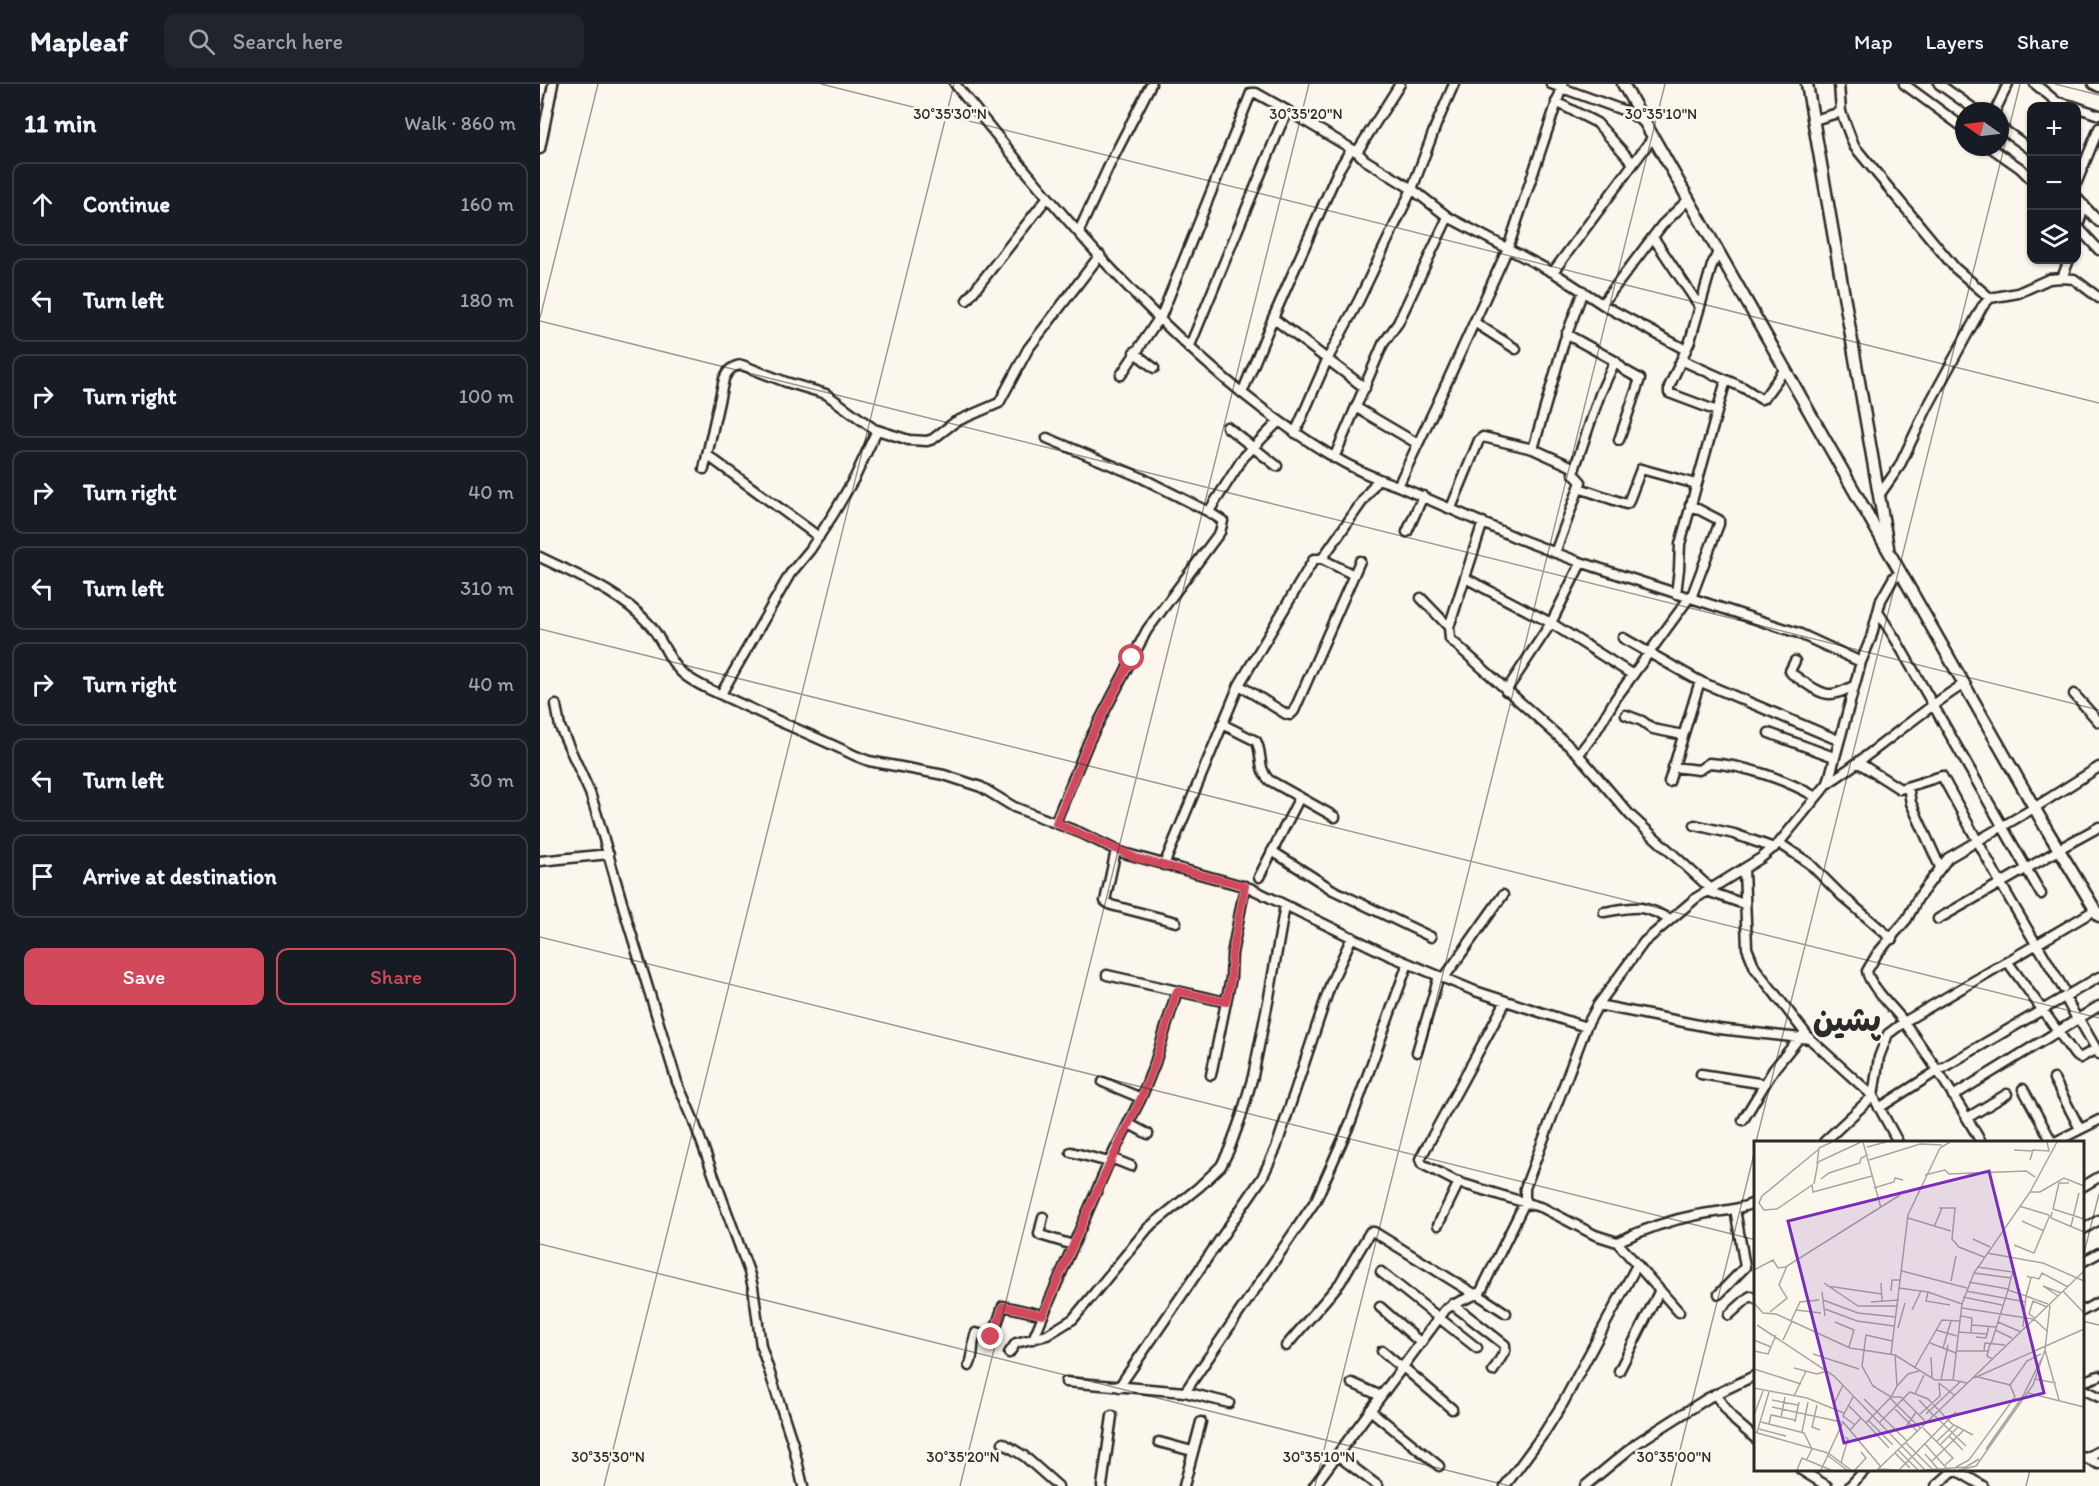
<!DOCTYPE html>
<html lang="en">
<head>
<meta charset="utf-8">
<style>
  body { margin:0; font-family:Itim,"Playpen Sans Arabic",sans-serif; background:#20242c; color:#f1f3f6 }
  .controls { position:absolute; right:18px; top:18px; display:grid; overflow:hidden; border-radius:12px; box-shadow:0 2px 4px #0004 }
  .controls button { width:54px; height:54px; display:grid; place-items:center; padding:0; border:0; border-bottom:2px solid #363941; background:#171b24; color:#f1f3f6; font:30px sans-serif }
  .compass { position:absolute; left:1415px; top:18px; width:54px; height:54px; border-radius:50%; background:#171b24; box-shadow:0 2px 4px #0004; rotate:284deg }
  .stop { position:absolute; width:18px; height:18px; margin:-14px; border:4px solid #d1495b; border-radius:50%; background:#fff }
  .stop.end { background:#d1495b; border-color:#fff; box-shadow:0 2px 6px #0008 }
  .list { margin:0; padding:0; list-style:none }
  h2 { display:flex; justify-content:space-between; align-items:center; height:78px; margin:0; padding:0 24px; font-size:26px }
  h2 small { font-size:20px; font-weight:400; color:#9ea1a6 }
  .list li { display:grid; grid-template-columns:39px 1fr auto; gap:18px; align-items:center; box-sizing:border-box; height:84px; margin:0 12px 12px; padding:0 12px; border:2px solid #363941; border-radius:12px }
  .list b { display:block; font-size:22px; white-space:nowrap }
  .list em { font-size:20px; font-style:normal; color:#9ea1a6 }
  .actions { display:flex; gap:12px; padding:18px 24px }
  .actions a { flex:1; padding:14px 0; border:2px solid #d1495b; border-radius:12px; text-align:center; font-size:21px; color:#d1495b }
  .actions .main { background:#d1495b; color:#fff }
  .icon { flex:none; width:33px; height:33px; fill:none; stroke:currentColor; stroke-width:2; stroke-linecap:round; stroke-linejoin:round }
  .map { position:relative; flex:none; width:1559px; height:1402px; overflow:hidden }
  header { display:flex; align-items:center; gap:36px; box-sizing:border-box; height:84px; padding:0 30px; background:#171b24; border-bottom:2px solid #363941 }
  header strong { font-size:28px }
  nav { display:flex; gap:33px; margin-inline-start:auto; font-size:21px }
  .search { width:420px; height:54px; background:#20242c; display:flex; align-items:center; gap:15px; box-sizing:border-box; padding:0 21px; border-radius:12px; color:#9ea1a6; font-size:22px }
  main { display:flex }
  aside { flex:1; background:#171b24 }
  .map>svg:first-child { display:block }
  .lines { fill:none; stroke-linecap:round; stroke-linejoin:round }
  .minor-casing { stroke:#2b2b2b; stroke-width:13 }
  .major-casing { stroke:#2b2b2b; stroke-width:15 }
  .minor { stroke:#fbf7ec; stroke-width:8 }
  .major { stroke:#fbf7ec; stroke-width:10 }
  .route { stroke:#d1495b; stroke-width:8 }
  .ticks { fill:none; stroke:#2b2b2b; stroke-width:1.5; stroke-opacity:0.45 }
  .labels { text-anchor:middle; stroke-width:5; stroke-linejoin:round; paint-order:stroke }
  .town-label { font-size:33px; font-weight:bold; fill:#2b2b2b; stroke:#fbf7ec }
  .inset-road { fill:none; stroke:#a8a59f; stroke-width:1.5 }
  .view { fill:#7b2cbf; fill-opacity:0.15; stroke:#7b2cbf; stroke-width:3 }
  .inset-edge { fill:none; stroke:#2b2b2b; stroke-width:3 }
  .ticks-label { font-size:15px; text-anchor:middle; fill:#2b2b2b; stroke:#fbf7ec; stroke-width:5; stroke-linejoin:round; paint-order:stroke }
</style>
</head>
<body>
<header>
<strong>Mapleaf</strong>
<div class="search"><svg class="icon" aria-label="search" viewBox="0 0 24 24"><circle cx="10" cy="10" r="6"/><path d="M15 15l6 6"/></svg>Search here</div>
<nav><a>Map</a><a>Layers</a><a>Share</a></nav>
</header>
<main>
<aside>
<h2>11 min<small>Walk · 860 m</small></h2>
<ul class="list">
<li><svg class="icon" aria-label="ahead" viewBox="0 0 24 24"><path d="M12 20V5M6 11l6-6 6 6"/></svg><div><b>Continue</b></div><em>160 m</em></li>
<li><svg class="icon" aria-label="left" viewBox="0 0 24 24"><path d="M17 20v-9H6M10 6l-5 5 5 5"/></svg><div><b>Turn left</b></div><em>180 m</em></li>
<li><svg class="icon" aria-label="right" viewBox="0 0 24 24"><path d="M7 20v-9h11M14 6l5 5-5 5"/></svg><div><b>Turn right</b></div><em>100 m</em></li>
<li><svg class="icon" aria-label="right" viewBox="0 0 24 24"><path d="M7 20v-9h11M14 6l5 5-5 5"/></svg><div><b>Turn right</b></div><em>40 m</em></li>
<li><svg class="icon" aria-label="left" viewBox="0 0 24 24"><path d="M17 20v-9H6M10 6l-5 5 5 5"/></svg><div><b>Turn left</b></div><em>310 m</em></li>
<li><svg class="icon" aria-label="right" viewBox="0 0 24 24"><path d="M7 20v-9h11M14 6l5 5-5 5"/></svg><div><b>Turn right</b></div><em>40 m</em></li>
<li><svg class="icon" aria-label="left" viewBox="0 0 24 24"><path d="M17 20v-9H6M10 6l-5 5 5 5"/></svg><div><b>Turn left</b></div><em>30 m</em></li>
<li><svg class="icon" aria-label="arrive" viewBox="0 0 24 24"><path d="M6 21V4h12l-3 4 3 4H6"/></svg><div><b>Arrive at destination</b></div></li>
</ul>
<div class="actions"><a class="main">Save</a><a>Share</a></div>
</aside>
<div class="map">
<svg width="1559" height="1402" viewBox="0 0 1559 1402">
  <rect width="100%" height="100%" fill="#fbf7ec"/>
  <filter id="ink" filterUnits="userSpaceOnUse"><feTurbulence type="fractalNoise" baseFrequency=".0167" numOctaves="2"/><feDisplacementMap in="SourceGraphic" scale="12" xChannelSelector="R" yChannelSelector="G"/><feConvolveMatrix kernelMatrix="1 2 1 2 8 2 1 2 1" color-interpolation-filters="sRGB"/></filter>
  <g filter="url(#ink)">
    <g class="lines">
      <defs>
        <path id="minor" d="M415,0C508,115 605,236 724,326C766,357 808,386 858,402L977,454L1037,477L1258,549L1321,578L1331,554L1341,516L1354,493L1362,491
          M1011,0L1088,28L1105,39
          M1299,0L1301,28L1314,62L1415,184L1450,214
          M1364,0L1424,44
          M1399,0L1437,27
          M1495,0L1517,18L1534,22
          M1553,0L1559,3
          M1016,18L1057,39L1093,79
          M1536,23L1559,31
          M1455,27L1468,0
          M1274,36L1301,28
          M1460,43L1492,66
          M1450,63L1480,84L1492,96
          M0,65L13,0
          M817,68L825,76L872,105L908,133L1016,190L1065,222L1146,266
          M1536,100L1559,44
          M1536,113L1559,138
          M1536,141L1559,166
          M539,147L570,80L611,0
          M1536,150L1544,121
          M1113,153L1160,223
          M1013,188L1113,53
          M1522,194L1529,176
          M427,216L507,114
          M1062,220L1122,141L1148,116
          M733,234L825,304
          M620,235L711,9H716L748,27
          M934,238L976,265
          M1026,250L1075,277L1084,286L1100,295L1079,356
          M649,264L740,43L748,27L817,68L860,0
          M594,268L614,284
          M1141,276L1204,304L1221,315L1224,314L1245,285
          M581,291L619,234
          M702,309L733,234L798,87L811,65
          M817,324L878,360
          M1177,327L1129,309V303L1150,257L1172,181L1178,168
          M687,343L737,382
          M755,349L787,276L819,216L872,105L896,41L914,0
          M507,354L600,393L669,428
          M993,365L1024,258L1043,207
          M167,371L279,453
          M794,374L843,260L858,239L908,133
          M164,385L184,295C188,286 192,282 202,281L246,298L286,310L334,345L369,356L387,357L393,355L415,338L459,319L488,265L560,171
          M858,402L897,320L968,164L1023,0
          M1039,404L1086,420L1088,419L1101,385L1156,400
          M1340,410L1359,383L1387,324L1442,223L1450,214L1478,209L1509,195L1522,194L1534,195L1559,214
          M1150,421L1179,436V440L1151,514
          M911,424L939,356L943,353L993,365L1035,384
          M943,438L909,543L910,555L1037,669L1090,731L1171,805
          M867,448L883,412
          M1015,469L1041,398L1033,389L1060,310L1075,277
          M0,473C38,492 80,508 109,540C123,555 129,580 146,592C159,602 176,608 190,615C232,635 275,652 316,672L329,677L404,691L441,703L474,723L541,749L580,768L710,804L846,870L935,907L1046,943
          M782,475L814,491
          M925,494L1011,539L1093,591
          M1136,510L1139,485L1140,460L1186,296
          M881,514L909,543
          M1338,528L1356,556L1501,810
          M1083,554L1161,598L1298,656
          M1255,577L1250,587L1252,590C1262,596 1279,611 1291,610C1298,610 1307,605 1314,602
          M699,601L746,630L750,631L754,627L820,477
          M966,607L1011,539L1041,479
          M181,610L250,490L270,466L294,429L315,393L337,346
          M1534,610L1559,638
          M16,621L20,643L50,709L57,731L88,839L137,998L153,1035L209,1188L213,1203L221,1262L253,1360L263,1402
          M1086,631L1102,637L1113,645L1143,651
          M682,640L716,657C723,669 717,684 729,696L795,733
          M1229,649L1294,673
          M1039,670L1055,649L1076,614L1149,514
          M1319,679L1360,705L1402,692L1461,800L1496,860
          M1133,683L1159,686L1169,679C1204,681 1245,695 1276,713
          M1129,698L1160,597
          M1288,699C1335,669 1376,630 1424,600
          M1368,703L1371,719L1400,783
          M515,739L549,657L607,546L680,448L683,437L669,428L671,424L703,374L739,337
          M1155,741L1194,750L1234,764
          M1239,759L1269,779L1301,811L1352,855
          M1519,765L1559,743
          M576,766L565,817L571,821L636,838
          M732,767L793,806L891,853
          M0,777L69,770
          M624,781L699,601L774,475H782L838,395
          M1204,785L1207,864L1215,884L1270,955
          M719,793L760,713
          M1167,807L1204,820
          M1064,828C1095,823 1102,819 1130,836
          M1398,835L1519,766
          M1497,860L1523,904
          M1467,877L1535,971L1540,974L1556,965
          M567,891L686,918
          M904,894L963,811
          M1525,913L1537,935
          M966,917L880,1075L882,1080L917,1098L1003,1124L1055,1151L1077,1158C1102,1146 1130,1136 1157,1131C1177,1127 1197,1127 1216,1118
          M1058,921L1179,945L1270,955L1333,1012L1358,1058
          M1539,935L1559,970
          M877,968L899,892
          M1161,990L1225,1000
          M671,991L691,894L692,870L705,802
          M1514,995L1540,1045
          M563,998L601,1014
          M1483,1005L1512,1058
          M1413,1012L1559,922
          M1339,1024L1397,987L1559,893
          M1427,1034L1467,1010
          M1203,1036L1234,985L1260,953
          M589,1040L608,1050
          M1284,1058L1333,1012L1339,973L1348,950L1364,938L1555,826
          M1441,1058C1418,1018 1392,976 1364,938C1355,925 1329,902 1327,887L1337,870L1367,835L1378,814L1408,774L1494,724L1559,683
          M1515,1058L1559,1036
          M531,1068L569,1078
          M571,1074L591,1082
          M1542,1103L1559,1093
          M503,1133L499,1150L500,1151L533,1161
          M898,1141L919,1098
          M1542,1146L1559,1136
          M1077,1158L1139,1228
          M1542,1178L1559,1169
          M841,1188L937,1264
          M937,1210L966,1229
          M1179,1210L1205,1183L1195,1125
          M912,1220L965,1261V1267L953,1287
          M840,1223L881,1259
          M1542,1227L1559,1218
          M1189,1231L1209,1213L1211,1212L1216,1215
          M493,1255L569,1078L601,1014L615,979L637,907
          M746,1262L800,1199L830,1148H834L936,1211
          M842,1267L862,1284
          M469,1269L476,1259L507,1251L533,1235L608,1144L659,1103L681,1082L689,1066L701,1033L713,992L729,913L745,821
          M429,1282C435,1271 431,1259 436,1249L451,1253L454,1249L463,1222L503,1231
          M863,1283L912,1325
          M1079,1287L1120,1206
          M526,1298L645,1308L689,1319
          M1542,1298L1559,1292
          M812,1299L841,1312
          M579,1303L722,1094L736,1064L791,899L812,853
          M1542,1305L1559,1313
          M645,1308L776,1116L811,1037L868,879
          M1175,1310L1194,1336L1216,1355
          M830,1326L899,1382
          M619,1358L652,1367
          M463,1359L484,1372L518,1402
          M797,1371L838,1402
          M1542,1373L1559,1380
          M1546,1374L1559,1367
          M1261,1386L1287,1402
          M1416,1386L1443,1402
          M562,1402L572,1332
          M644,1402L661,1338
          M774,1402L905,1226C916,1217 930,1215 941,1207L985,1118V1104L1046,943L1058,921L1104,858L1156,814L1221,774L1239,759L1288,699L1321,578
          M965,1402L1004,1349L1023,1319L1097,1181
          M1045,1402L1097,1359L1168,1314L1216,1291
          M1310,1402L1325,1386
          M1396,1402L1414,1386"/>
        <path id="major" d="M1083,0L1507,746L1559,832
          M1267,0L1348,463"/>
      </defs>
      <use href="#minor" class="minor-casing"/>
      <use href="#major" class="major-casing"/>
      <use href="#minor" class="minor"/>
      <use href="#major" class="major"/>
    </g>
  </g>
  <g class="lines" filter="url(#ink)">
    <path class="route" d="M451,1253L454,1250L463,1222L503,1231L552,1117L601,1014L615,979L637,907L686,918L691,894L692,870L705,802L596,774L516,739L549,657L592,574"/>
  </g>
  <path class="ticks" d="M281,0L1559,319M1515,0L1559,11M0,234L58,0M0,237L1559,626M0,545L1559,934M0,853L1216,1156M1216,1058L1480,0M0,1160L970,1402M1542,1177L1559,1110M1542,1237L1559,1241M64,1402L414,0M420,1402L769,0M775,1402L1125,0M1131,1402L1216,1062M1486,1402L1490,1386"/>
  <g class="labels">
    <g class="town-label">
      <text x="1307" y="947">پشین</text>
    </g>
  </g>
  <g transform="translate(1214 1057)">
    <rect width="330" height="330" fill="#fbf7ec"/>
    <path class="inset-road" d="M109,1L127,67M113,6L132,1M65,8L8,55L5,62L10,69L23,68L58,44L59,51L118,35M260,9L279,10M115,19L166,3L188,4M276,19L279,9L295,10L293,1M63,23L65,7L78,1M171,34L191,29L195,33L272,30L281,36M67,38L75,32L106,22L107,17L114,14M315,42H305L299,68L330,78M60,43L64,21L107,1M120,47L140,41L141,37L149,39M276,51L303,1M265,65L295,74M185,67H201L198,98L205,106L230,116M298,71L297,77L330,91M154,77L197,90M268,80L290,90M317,85L325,52M180,86L188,67M219,98L236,106M260,104L280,112L296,74M233,112L289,122L330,140M223,126L259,131L257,137M0,129L19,119L24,127L32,126M148,130L213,147M220,132L257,137L254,149L272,155L269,186M273,135L277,137L272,155L294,163M277,136L285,138L288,132L314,146M197,140L202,115M215,141L254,148M70,142L104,165H144M127,142L128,160M73,145L128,153M145,147L174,151L208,163M137,150L138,139H146M212,150L272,161M309,150L330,172M68,151L71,175M174,151L172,160L196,164M304,155L289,145L307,152M209,156L248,164M69,159L104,172L142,176M117,161L145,159M0,162L9,172L22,173L96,207L141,214L181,239H199M208,167L279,178M71,168L103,180L140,185M42,169L67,172M158,169L167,150M16,171L33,157L25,144L33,125L146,54M207,175L218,177L217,191M281,177L275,173L279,160L293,166M280,178L294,191M37,180L46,161L65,159M81,181L100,189L95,206M244,181L267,191M3,184L80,235L171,329M218,184L242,186M144,187L151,162M182,189L203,195M241,189L258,197M204,191L233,193M222,196L232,197L235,185M0,199L17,206M29,199L38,180M138,200L112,194L108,225L119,245L137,256H147L172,281M176,202L202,212M236,203L233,215L238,218M237,203L254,149M189,207L197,180M230,209L231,202L251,204M291,209L305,259M0,210L14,213L22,194M202,210H235M59,213L105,228M137,213L154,74L186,7L196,1M177,216L178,237M161,226L188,179L206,180M40,227L63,233L73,230M0,228L47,243M220,237L330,188M281,238L302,242M187,239L194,204M185,242L200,254M213,242L199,239L208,163L220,132L276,51H286L310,37L330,45M256,244L273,220L287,213M143,245L154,233L165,230M0,247L53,257L90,272M274,252L330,266M161,253L170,234M40,255L52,230M99,256L89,275L101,284M136,257L166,287M110,258L153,300M18,259L44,264M165,259L179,274M63,264L58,286L66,289M94,264L107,277M79,265L89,244M18,266L87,281M141,268L163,290M172,273L207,240M0,274L9,250M165,274L186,255L185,242M181,275L212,305M27,276L31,256M114,279L139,304M7,281L50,292L58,308L53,318M41,281L45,261M112,282L135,307M125,282L156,251L174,258L198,283L219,294M15,283L17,274L41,279M152,286L162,271M169,287L199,317L191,324M5,288L32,295M96,289L107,277L112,282L137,256L143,245L141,214M0,291L74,312L97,329M3,291L15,251M48,291L54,261M195,295L209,309M183,300L200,284M152,302L178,328M171,303L194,329M186,304L204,286M232,308L269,255L290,213M144,309L164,329M141,312L156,327M171,313L184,328M73,314L93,329M177,321L210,289M87,322L94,298L91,296M202,326L215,319L261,256L256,244L224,236M125,328L144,329M43,329L48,317L77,329M67,329L89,281L127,326M101,329L112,317L107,311M123,329L330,130M145,329L202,271M171,329L212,326L225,318M205,329L222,325L279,244L291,209L296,164"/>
    <path class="view" d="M235,30L290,252L90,302L34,80Z"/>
    <rect width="330" height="330" class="inset-edge"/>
  </g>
  <g class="ticks-label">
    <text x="410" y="35">30°35'30"N</text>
    <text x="766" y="35">30°35'20"N</text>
    <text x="1121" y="35">30°35'10"N</text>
    <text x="68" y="1378">30°35'30"N</text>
    <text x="423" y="1378">30°35'20"N</text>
    <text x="779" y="1378">30°35'10"N</text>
    <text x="1134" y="1378">30°35'00"N</text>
  </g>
</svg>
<div class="controls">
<button>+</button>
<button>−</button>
<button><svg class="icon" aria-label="layers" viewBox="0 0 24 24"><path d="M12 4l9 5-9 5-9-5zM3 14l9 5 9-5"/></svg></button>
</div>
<svg class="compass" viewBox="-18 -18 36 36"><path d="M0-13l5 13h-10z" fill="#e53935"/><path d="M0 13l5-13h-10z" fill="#9ea1a6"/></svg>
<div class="stop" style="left:592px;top:574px"></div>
<div class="stop end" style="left:451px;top:1253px"></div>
</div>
</main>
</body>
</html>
